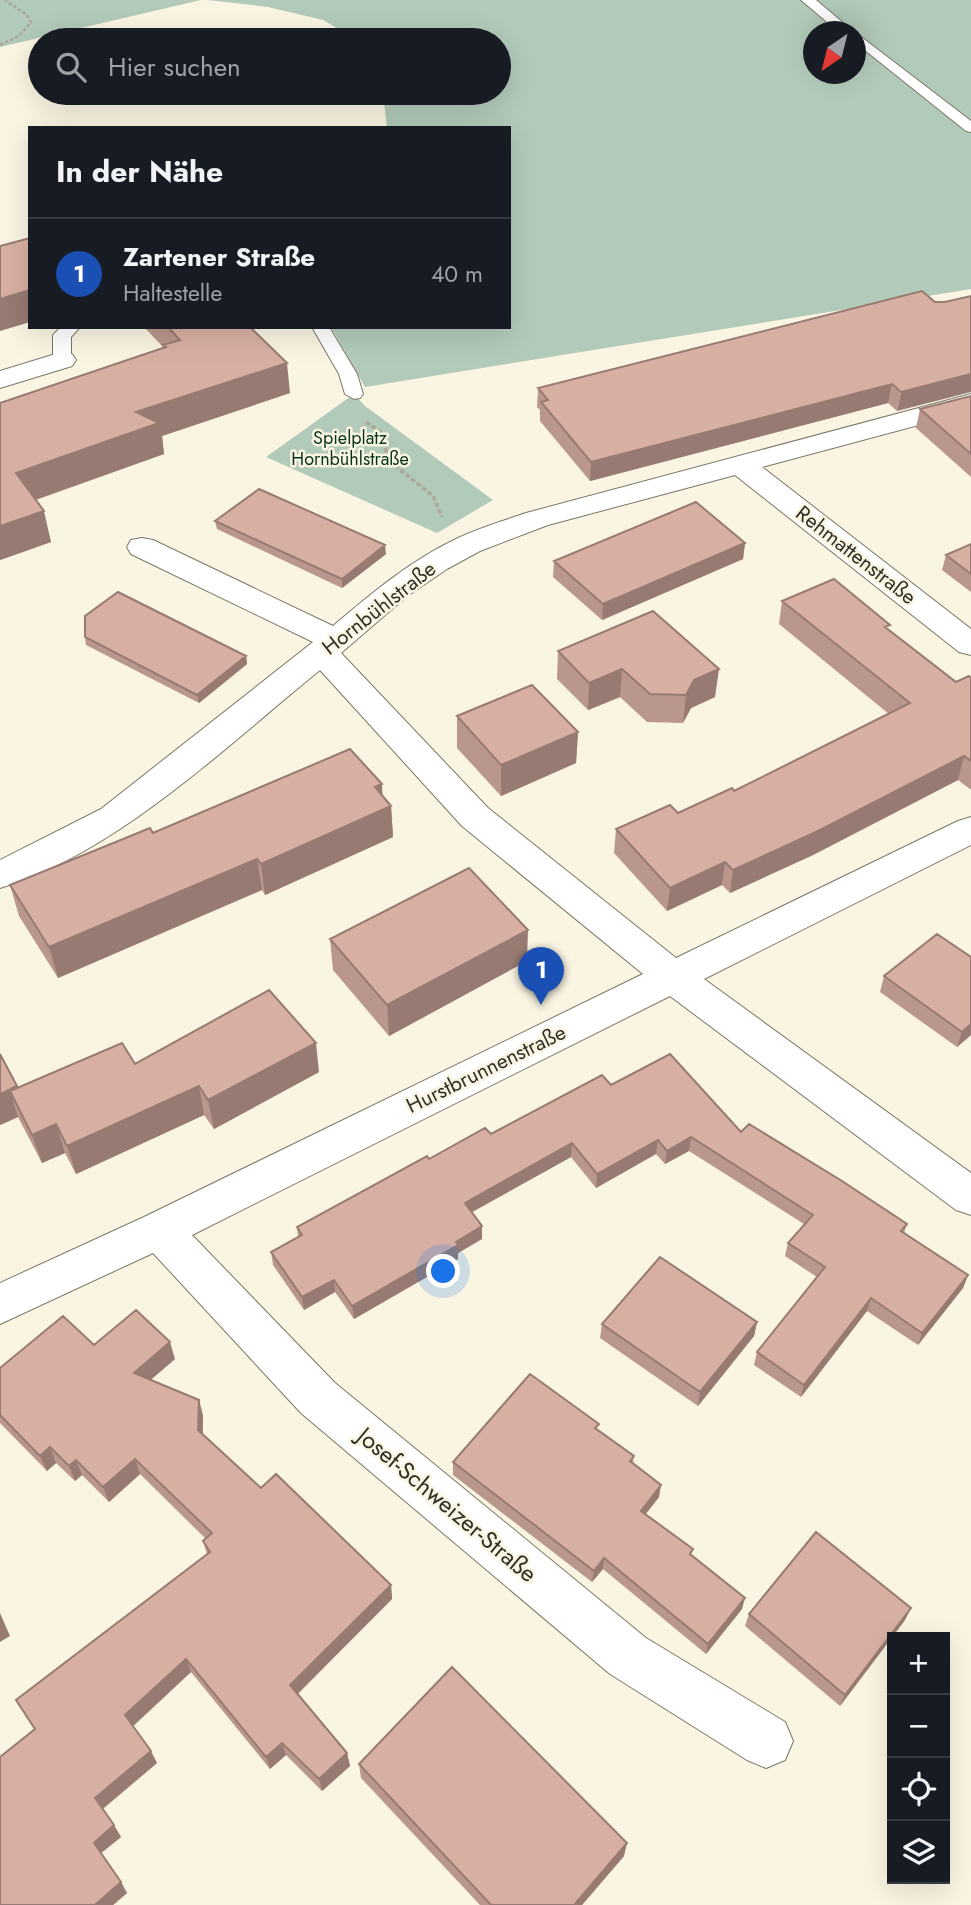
<!DOCTYPE html>
<html lang="de">
<head>
<meta charset="utf-8">
<style>
  body { margin:0; font-family:Jost,sans-serif; background:#242831; color:#f1f3f6 }
  .controls { position:absolute; right:21px; bottom:21px; display:grid; overflow:hidden; border-radius:0px; box-shadow:0 7px 28px #0002 }
  .controls button { width:63px; height:63px; display:grid; place-items:center; padding:0; border:0; border-bottom:2px solid #363941; background:#171b24; color:#f1f3f6; font:35px sans-serif }
  .compass { position:absolute; left:803px; top:21px; width:63px; height:63px; border-radius:50%; background:#171b24; box-shadow:0 7px 28px #0002; rotate:215deg }
  .you { position:absolute; left:444px; top:1272px; width:24px; height:24px; margin:-18px; border:5px solid #fff; border-radius:50%; background:#1a73e8; box-shadow:0 0 0 10px #1a73e833 }
  .badge { display:grid; place-items:center; width:46px; height:46px; border-radius:50%; background:#8e4dc2; color:#fff; font-size:23px; font-weight:700 }
  .pin { position:absolute; translate:-50% -58px; filter:drop-shadow(0 2px 4px #0008) }
  .pin::after { content:''; position:absolute; top:37px; width:24px; height:21px; background:inherit; clip-path:polygon(0 0,100% 0,50% 100%) }
  .list { margin:0; padding:0; list-style:none }
  h2 { display:flex; justify-content:space-between; align-items:center; height:91px; margin:0; padding:0 28px; font-size:30px }
  h2 small { font-size:23px; font-weight:400; color:#9ea1a6 }
  .list li { display:grid; grid-template-columns:46px 1fr auto; gap:21px; align-items:center; box-sizing:border-box; height:112px; padding:0 28px; border-top:2px solid #363941 }
  .list b { display:block; font-size:26px; white-space:nowrap }
  .list p { margin:0; font-size:23px; white-space:nowrap; color:#9ea1a6 }
  .list em { font-size:23px; font-style:normal; color:#9ea1a6 }
  .icon { flex:none; width:38px; height:38px; fill:none; stroke:currentColor; stroke-width:2; stroke-linecap:round; stroke-linejoin:round }
  .map { position:relative; flex:none; width:971px; height:1905px; overflow:hidden }
  .search { position:absolute; background:#171b24; box-shadow:0 7px 28px #0002; left:28px; top:28px; width:483px; height:77px; display:flex; align-items:center; gap:18px; box-sizing:border-box; padding:0 24px; border-radius:38px; color:#9ea1a6; font-size:26px }
  .panel { position:absolute; background:#171b24; box-shadow:0 7px 28px #0002; left:28px; top:126px; width:483px; height:203px; border-radius:0px }
  .map>svg:first-child { display:block }
  .green { fill:#b2cab9; fill-rule:evenodd }
  .lines { fill:none; stroke-linecap:round; stroke-linejoin:round }
  .service-casing { stroke:#7b7766; stroke-width:2 }
  .minor-casing { stroke:#7b7766; stroke-width:2 }
  .path-far1 { stroke:#aca89a; stroke-width:2.5; stroke-dasharray:3.5 2; stroke-linecap:butt }
  .path { stroke:#aca89a; stroke-width:3.5; stroke-dasharray:4.5 2.5; stroke-linecap:butt }
  .service { fill:#fff; fill-rule:evenodd }
  .minor { fill:#fff; fill-rule:evenodd }
  .wall { fill:#ba978c }
  .shaded-wall { fill:#977b72 }
  .building { fill:#d8b0a3; stroke:#977b72; stroke-width:2 }
  .labels { text-anchor:middle; stroke-width:5; stroke-linejoin:round; paint-order:stroke }
  .far-park-label { font-size:18px; fill:#06331b; stroke:#faf5e2 }
  .street-label { font-size:21px; fill:#313028; stroke:#faf5e2 }
  .near-street-label { font-size:24px; fill:#313028; stroke:#faf5e2 }
</style>
</head>
<body>
<div class="map">
<svg width="971" height="1905" viewBox="0 0 971 1905">
  <rect width="100%" height="100%" fill="#faf5e2"/>
  <path class="green" d="M0,0H201L0,47Z
    M208,0H971V289L365,387L331,327H509V128H387L383,93H499V40H357L323,20L268,7ZM814,32H856V74H814Z
    M354,394L365,406L493,500L437,533L266,457Z"/>
  <g class="lines">
    <defs>
      <path id="service" d="M801,0H816L854,32H839Z
        M856,33L971,121V132L966,131L856,43Z
        M61,327H80L71,337V360L62,365L53,360V335Z
        M312,327H329L357,374L363,394L360,398L354,399L345,394L339,374Z"/>
      <path id="minor" d="M62,352L72,354L76,360L72,366L0,388V371Z
        M971,394V411L762,467L971,629V655L959,652L735,475L548,525L480,551L447,569L406,597L341,653L488,808L676,958L958,821L971,817V845L704,979L971,1173V1215L956,1210L670,996L192,1235L335,1383L646,1638L785,1722L793,1741L785,1760L766,1768L747,1760L610,1674L301,1413L153,1253L0,1324V1283L144,1217L643,974L462,826L320,670C226,746 117,853 0,888V860L101,809L313,642L131,554L127,547L131,540L142,538L153,540L333,626C372,593 410,561 456,539C478,528 503,521 526,513Z"/>
    </defs>
    <use href="#service" class="service-casing"/>
    <use href="#minor" class="minor-casing"/>
    <path class="path-far1" d="M0,45L19,36L31,22L27,15L5,0"/>
    <path class="path" d="M366,422L382,433L388,460L433,496L442,517"/>
    <use href="#service" class="service"/>
    <use href="#minor" class="minor"/>
  </g>
  <path class="wall" d="M922,291L897,411L888,403L590,481L540,421V410L537,407L538,388Z
    M144,327H250L290,393L162,436L164,454L36,500L51,542L0,560V403L164,348Z
    M971,396V477L916,428L920,409Z
    M215,521L386,554L342,588L217,529Z
    M745,543L743,559L602,620L553,577L554,561Z
    M971,544V592L942,570L946,555Z
    M782,601L889,630L956,682L971,678V789H970L958,780L813,855L730,893L722,885L667,911L614,853L616,829L678,813L734,791L889,714L779,624Z
    M653,611L715,697L691,708L683,723L647,722L620,697L588,710L557,679L558,651Z
    M85,637L246,656L247,664L199,703L86,645Z
    M457,716L578,732L576,763L501,796L457,748Z
    M382,784V796L391,806L393,837L265,895L262,890L58,978L19,916L10,885L153,833Z
    M330,939L527,961L389,1036L333,970Z
    M971,957V1035L957,1047L880,992L884,976Z
    M0,1054L18,1088L135,1064L319,1072L214,1129L204,1115L76,1174L65,1153L42,1163L18,1117L0,1125Z
    M611,1085L741,1132L907,1224L904,1233L968,1275L963,1288L918,1345L867,1311L801,1397L754,1365L757,1352L817,1277L785,1256L788,1243L804,1224L689,1151L665,1164L656,1154L596,1188L571,1157L472,1212L482,1239L458,1253V1259L354,1319L335,1292L304,1310L273,1265L271,1252L298,1237L297,1227L429,1159Z
    M757,1322L754,1336L698,1406L600,1338L602,1324Z
    M94,1345L175,1359L150,1380L199,1400L203,1416V1434L261,1488L391,1585L392,1599L298,1694L347,1753L350,1766L322,1791L286,1755L270,1769L191,1672L133,1726L157,1763L103,1809L121,1837L101,1853L127,1893L113,1905H0L35,1730L16,1700L207,1554L203,1541L206,1539L140,1474L109,1502L82,1475L75,1481L56,1463L47,1471L0,1423V1368Z
    M598,1431L634,1456L633,1463L659,1497L646,1514L691,1555L742,1609L706,1654L603,1569L592,1582L453,1475V1462Z
    M749,1614L905,1620L840,1706L745,1626Z
    M359,1764L624,1856L582,1905H480L361,1778Z"/>
  <path class="shaded-wall" d="M30,290V322L0,331V299Z
    M287,363L290,393L162,436L164,454L23,504L16,473L136,412Z
    M971,374V392L897,411L901,392Z
    M892,384L888,403L590,481L591,462Z
    M44,511L51,542L0,560V526Z
    M745,543L743,559L602,620L603,604Z
    M385,545L386,554L342,588V579Z
    M246,656L247,664L199,703L197,695Z
    M622,669L620,697L588,710L589,683Z
    M719,669L715,697L691,708L683,723L686,695L694,680Z
    M578,732L576,763L501,796V765Z
    M964,756L958,780L813,855L730,893L733,870Z
    M382,784L383,810L391,806L393,837L265,895L261,864L375,787Z
    M257,859L262,890L58,978L49,947Z
    M725,862L722,885L667,911L670,888Z
    M528,930L527,961L389,1036L387,1005Z
    M971,1024V1035L957,1047L962,1032Z
    M316,1043L319,1072L214,1129L208,1100Z
    M17,1086L26,1113L10,1091L18,1117L0,1125V1094Z
    M199,1086L204,1115L76,1174L67,1146Z
    M56,1124L65,1153L42,1163L32,1135Z
    M691,1137L689,1151L665,1164L667,1151Z
    M658,1140L656,1154L596,1188L597,1174Z
    M572,1143L571,1157L465,1216V1203Z
    M482,1226V1239L458,1253V1259L354,1319L352,1306Z
    M968,1275L963,1288L918,1345L922,1333Z
    M334,1280L335,1292L304,1310L302,1297Z
    M871,1298L867,1311L801,1397L804,1385Z
    M757,1322L754,1336L698,1406L700,1392Z
    M170,1342L175,1359L139,1390L134,1373Z
    M199,1400L203,1416L202,1446L198,1430Z
    M50,1447L56,1463L47,1471L40,1456Z
    M135,1459L140,1474L109,1502L103,1487Z
    M76,1460L82,1475L75,1481L69,1466Z
    M661,1485L659,1497L639,1522L641,1511Z
    M604,1558L603,1569L592,1582L594,1571Z
    M391,1585L392,1599L293,1698L290,1685Z
    M745,1598L742,1609L706,1654L708,1644Z
    M911,1608L905,1620L840,1706L845,1695Z
    M0,1613L10,1636L0,1642Z
    M186,1659L191,1672L131,1728L125,1715Z
    M282,1743L286,1755L270,1769L266,1757Z
    M151,1751L157,1763L101,1810L95,1798Z
    M347,1753L350,1766L322,1791L319,1779Z
    M114,1825L121,1837L100,1854L94,1843Z
    M627,1843L624,1856L582,1905H574Z
    M121,1882L127,1893L113,1905H95Z"/>
  <path class="building" d="M30,238V290L0,299V246Z
    M922,291L935,302H945L971,296V374L901,392L892,384L591,462L541,402L548,400L538,388Z
    M168,327H250L287,363L136,412L159,423L16,473L44,511L0,526V403L166,347L163,345L180,340Z
    M971,396V454L920,409Z
    M259,489L385,545L342,579L215,521Z
    M696,502L745,543L603,604L554,561Z
    M971,544V574L946,555Z
    M834,579L890,625L885,627L956,682L969,676L971,678V761L964,756L818,831L733,870L725,862L670,888L616,829L670,805L678,813L732,788L734,791L910,703L782,601Z
    M118,592L246,656L197,695L85,637V616Z
    M653,611L719,669L694,680L686,695L650,694L622,669L589,683L558,651Z
    M532,685L578,732L501,765L457,716Z
    M350,749L382,784L375,787L391,806L261,864L257,859L49,947L10,885L150,828L153,833Z
    M469,868L528,930L387,1005L330,939Z
    M937,934L971,957V1024L962,1032L884,976Z
    M269,990L316,1043L208,1100L199,1086L67,1146L56,1124L32,1135L10,1091L122,1043L135,1064Z
    M0,1054L17,1086L0,1094Z
    M670,1054L741,1132L749,1124L842,1181L907,1224L901,1231L968,1275L922,1333L871,1298L804,1385L757,1352L825,1267L788,1243L813,1215L691,1137L667,1151L658,1140L597,1174L572,1143L465,1203L482,1226L456,1242L458,1245L352,1306L334,1280L302,1297L271,1252L302,1235L297,1227L427,1156L429,1159L485,1128L491,1134L602,1075L611,1085Z
    M660,1257L757,1322L700,1392L602,1324Z
    M136,1310L170,1342L134,1373L199,1400L198,1430L261,1488L276,1474L391,1585L290,1685L347,1753L319,1779L282,1743L266,1757L186,1659L125,1715L151,1751L95,1798L114,1825L94,1843L121,1882L95,1905H0V1757L35,1729L16,1700L210,1552L203,1541L212,1533L135,1459L103,1487L76,1460L69,1466L50,1447L40,1456L0,1415V1368L63,1316L94,1345Z
    M530,1374L599,1424L595,1428L634,1456L630,1461L661,1485L641,1511L693,1549L690,1554L745,1598L708,1644L604,1558L594,1571L453,1462Z
    M816,1532L911,1608L845,1695L749,1614Z
    M452,1667L627,1843L574,1905H491L359,1764Z"/>
  <g class="labels">
    <g class="far-park-label">
      <text x="350" y="444">Spielplatz<tspan x="350" dy="21">Hornbühlstraße</tspan></text>
    </g>
    <g class="street-label">
      <text transform="translate(856 555) rotate(38)" y="7">Rehmattenstraße</text>
      <text transform="translate(379 608) rotate(-38)" y="7">Hornbühlstraße</text>
      <text transform="translate(486 1069) rotate(-26)" y="7">Hurstbrunnenstraße</text>
    </g>
    <g class="near-street-label">
      <text transform="translate(447 1505) rotate(40)" y="8">Josef-Schweizer-Straße</text>
    </g>
  </g>
</svg>
<div class="controls">
<button>+</button>
<button>−</button>
<button><svg class="icon" aria-label="locate" viewBox="0 0 24 24"><circle cx="12" cy="12" r="6"/><path d="M12 2v4M12 18v4M2 12h4M18 12h4"/></svg></button>
<button><svg class="icon" aria-label="layers" viewBox="0 0 24 24"><path d="M12 4l9 5-9 5-9-5zM3 14l9 5 9-5"/></svg></button>
</div>
<svg class="compass" viewBox="-18 -18 36 36"><path d="M0-13l5 13h-10z" fill="#e53935"/><path d="M0 13l5-13h-10z" fill="#9ea1a6"/></svg>
<div class="you"></div>
<div class="pin badge" style="left:541px;top:1005px;background:#1a4fb4">1</div>
<div class="search"><svg class="icon" aria-label="search" viewBox="0 0 24 24"><circle cx="10" cy="10" r="6"/><path d="M15 15l6 6"/></svg>Hier suchen</div>
<section class="panel">
<h2>In der Nähe<small></small></h2>
<ul class="list">
<li><span class="badge" style="background:#1a4fb4">1</span><div><b>Zartener Straße</b><p>Haltestelle</p></div><em>40 m</em></li>
</ul>
</section>
</div>
</body>
</html>
